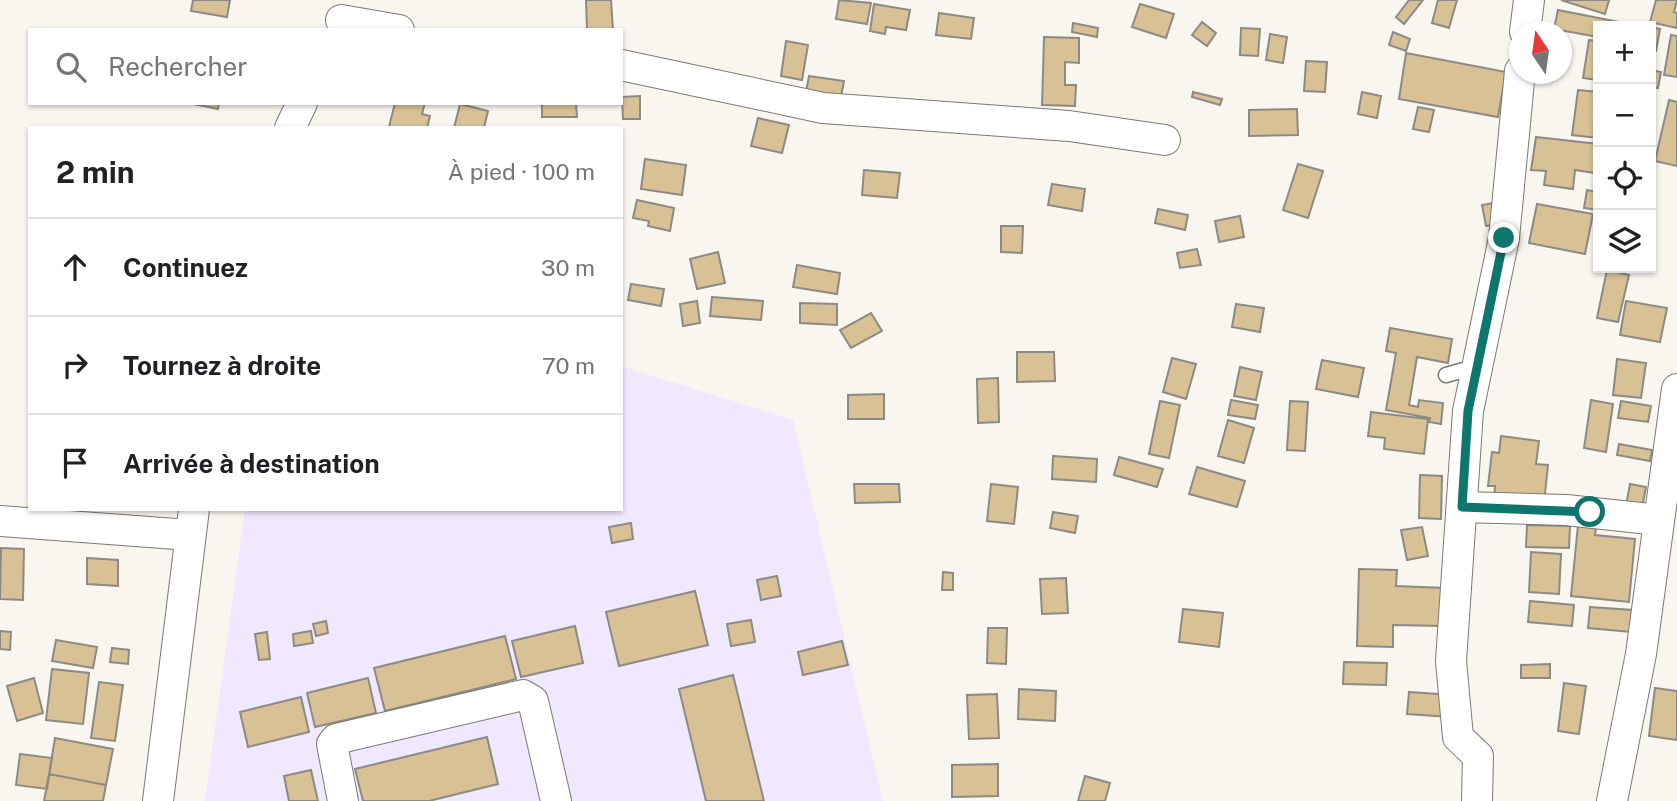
<!DOCTYPE html>
<html lang="fr">
<head>
<meta charset="utf-8">
<style>
  body { margin:0; font-family:"Public Sans",sans-serif; background:#f2f2f2; color:#202124 }
  .controls { position:absolute; right:21px; top:21px; display:grid; overflow:hidden; border-radius:0px; box-shadow:0 2px 5px #0004 }
  .controls button { width:63px; height:63px; display:grid; place-items:center; padding:0; border:0; border-bottom:2px solid #e0e0e0; background:#fff; color:#202124; font:35px sans-serif }
  .compass { position:absolute; left:1509px; top:21px; width:63px; height:63px; border-radius:50%; background:#fff; box-shadow:0 2px 5px #0004; rotate:347deg }
  .stop { position:absolute; width:21px; height:21px; margin:-16px; border:5px solid #0f766e; border-radius:50%; background:#fff }
  .stop.end { background:#0f766e; border-color:#fff; box-shadow:0 2px 7px #0008 }
  .list { margin:0; padding:0; list-style:none }
  h2 { display:flex; justify-content:space-between; align-items:center; height:91px; margin:0; padding:0 28px; font-size:30px }
  h2 small { font-size:23px; font-weight:400; color:#757577 }
  .list li { display:grid; grid-template-columns:46px 1fr auto; gap:21px; align-items:center; box-sizing:border-box; height:98px; padding:0 28px; border-top:2px solid #e0e0e0 }
  .list b { display:block; font-size:26px; white-space:nowrap }
  .list em { font-size:23px; font-style:normal; color:#757577 }
  .icon { flex:none; width:38px; height:38px; fill:none; stroke:currentColor; stroke-width:2; stroke-linecap:round; stroke-linejoin:round }
  .map { position:relative; flex:none; width:1677px; height:801px; overflow:hidden }
  .search { position:absolute; background:#fff; box-shadow:0 2px 5px #0004; left:28px; top:28px; width:595px; height:77px; display:flex; align-items:center; gap:18px; box-sizing:border-box; padding:0 24px; border-radius:0px; color:#757577; font-size:26px }
  .panel { position:absolute; background:#fff; box-shadow:0 2px 5px #0004; left:28px; top:126px; width:595px; height:385px; border-radius:0px }
  .map>svg:first-child { display:block }
  .medical { fill:#f0e8fe }
  .building { fill:#d8c195; stroke:#8d8a85; stroke-width:2 }
  .lines { fill:none; stroke-linecap:round; stroke-linejoin:round }
  .service-casing { stroke:#7c7974; stroke-width:17 }
  .minor-casing { stroke:#7c7974; stroke-width:32 }
  .service { stroke:#fff; stroke-width:14 }
  .minor { stroke:#fff; stroke-width:30 }
  .route { stroke:#0f766e; stroke-width:9 }
</style>
</head>
<body>
<div class="map">
<svg width="1677" height="801" viewBox="0 0 1677 801">
  <rect width="100%" height="100%" fill="#f9f6f0"/>
  <path class="medical" d="M621,366L793,420L883,801H205L245,509H621Z"/>
  <path class="building" d="M193,0H230L227,17L191,11Z
    M586,0H611L613,30H587Z
    M839,0L871,3L867,24L836,19Z
    M1409,0H1423L1404,24L1396,17Z
    M1438,0H1457L1449,28L1432,23Z
    M1561,0H1609L1605,14Z
    M1656,0H1677L1674,12L1677,13V28L1650,22Z
    M874,4L910,10L906,30L886,27L885,34L870,31Z
    M1140,4L1174,14L1166,38L1132,27Z
    M1558,10L1624,23L1623,26H1598V37L1554,29Z
    M939,13L974,18L971,39L936,35Z
    M1202,22L1216,33L1207,46L1192,35Z
    M1073,23L1098,28L1097,37L1072,32Z
    M1651,27L1660,29L1656,51L1651,50Z
    M1241,28L1260,29L1258,56L1240,55Z
    M1393,32L1410,39L1406,51L1389,45Z
    M1270,34L1287,37L1283,63L1266,60Z
    M1671,35L1677,36V77L1664,75Z
    M1044,37L1079,38V63L1065,62V85H1076L1075,106L1042,105Z
    M1589,40L1598,41V80L1583,78Z
    M786,41L808,45L802,80L781,76Z
    M1406,53L1506,72L1498,117L1399,99Z
    M1306,61L1327,62L1325,92L1304,91Z
    M1651,70L1661,72L1658,88L1651,87Z
    M1538,74H1553L1552,81L1538,79Z
    M809,76L844,81L841,97L806,92Z
    M1578,90L1598,92V138L1572,135Z
    M1193,92L1222,99L1220,105L1192,97Z
    M1362,92L1381,96L1377,118L1358,114Z
    M640,96V119H623L622,97Z
    M1669,100L1677,102V166L1655,161Z
    M189,103H219L218,109Z
    M395,103H425L422,114L430,116L427,128L389,127Z
    M542,103H576L577,117H542Z
    M460,104L488,111L484,128H454Z
    M1418,107L1434,110L1429,132L1413,129Z
    M1297,109L1298,135L1249,136V110Z
    M758,118L789,125L782,153L751,146Z
    M1536,137L1598,144L1595,173L1575,170L1573,189L1544,185L1546,171L1531,170Z
    M645,159L686,165L682,195L641,189Z
    M1298,164L1323,171L1308,218L1283,210Z
    M864,170L900,173L897,198L862,195Z
    M1052,184L1085,189L1082,211L1048,205Z
    M1587,190L1598,192V210L1584,208Z
    M637,200L674,208L670,231L648,226L649,221L633,218Z
    M1500,202L1504,223L1486,226L1482,205Z
    M1537,204L1593,214L1585,254L1529,243Z
    M1158,209L1188,215L1185,230L1155,223Z
    M1240,216L1244,237L1219,242L1215,221Z
    M1001,226H1023L1022,253L1001,252Z
    M1197,249L1201,265L1180,268L1177,253Z
    M718,252L725,283L697,289L690,259Z
    M797,265L840,273L837,294L793,287Z
    M1607,270L1629,275L1618,322L1597,318Z
    M631,284L664,289L661,306L628,300Z
    M712,297L763,301L761,320L710,316Z
    M697,301L700,323L683,326L680,304Z
    M1626,301L1667,308L1660,342L1620,335Z
    M800,303L837,304V325L800,323Z
    M1236,304L1264,308L1260,332L1232,327Z
    M871,313L882,331L851,348L840,330Z
    M1390,328L1452,339L1448,363L1417,357L1409,405L1418,407L1419,400L1443,403L1441,424L1429,422L1430,418L1386,410L1396,353L1386,351Z
    M1017,352H1054L1055,381L1017,382Z
    M1172,358L1196,364L1186,399L1163,392Z
    M1617,359L1646,363L1641,398L1613,395Z
    M1322,360L1364,368L1358,397L1316,389Z
    M1240,367L1262,372L1256,400L1234,396Z
    M998,378L999,422L978,423L977,379Z
    M884,394V419H848V395Z
    M1231,400L1258,405L1255,419L1228,415Z
    M1591,400L1613,404L1606,452L1584,448Z
    M1160,401L1180,405L1169,458L1149,454Z
    M1290,401L1308,402L1305,451L1287,450Z
    M1621,401L1651,406L1648,422L1618,418Z
    M1371,412L1428,419L1424,454L1384,449L1385,438L1368,436Z
    M1228,420L1254,428L1244,463L1218,456Z
    M1501,436L1539,441L1536,464L1548,465L1544,503L1494,498L1495,486H1488L1492,452L1499,453Z
    M1619,444L1652,450L1650,461L1617,455Z
    M1053,456L1097,459L1096,482L1052,479Z
    M1119,457L1163,469L1157,487L1114,475Z
    M1197,467L1245,481L1237,507L1189,494Z
    M1420,475L1442,476L1441,519L1419,518Z
    M854,484H899L900,502L855,503Z
    M991,484L1018,487L1014,524L987,521Z
    M1630,484L1646,487L1640,519L1624,516Z
    M1053,512L1078,516L1075,533L1050,528Z
    M631,523L633,539L612,543L609,527Z
    M1527,525L1570,526L1569,548L1526,547Z
    M1578,525L1596,527L1595,535L1635,539L1629,602L1571,596Z
    M1422,527L1428,556L1407,560L1401,530Z
    M1,548L24,549L23,600L0,599Z
    M1531,552L1561,554L1559,594L1529,592Z
    M87,558L118,560V586L87,584Z
    M1359,569L1397,570L1396,586L1445,588L1444,626L1393,625V647L1357,646Z
    M943,572L953,573V590H942Z
    M777,576L781,596L761,600L757,580Z
    M1066,578L1068,613L1042,614L1040,579Z
    M695,591L708,645L619,666L606,612Z
    M1530,601L1574,605L1572,626L1528,622Z
    M1590,607L1633,610L1631,632L1588,628Z
    M1183,609L1223,613L1219,647L1179,642Z
    M751,620L755,642L731,646L727,624Z
    M326,621L328,633L316,636L313,624Z
    M575,626L583,663L521,677L512,641Z
    M988,628H1007L1006,664L987,663Z
    M0,631L11,632L10,650L0,649Z
    M311,631L313,643L294,646L293,634Z
    M267,632L270,659L259,660L255,634Z
    M505,636L516,679L385,711L374,668Z
    M56,640L97,647L93,668L52,661Z
    M842,641L848,665L803,675L798,652Z
    M112,648L129,650L128,664L110,662Z
    M1344,662L1387,663L1386,685L1343,684Z
    M1550,664V678H1521V665Z
    M52,669L89,673L83,724L46,720Z
    M733,675L764,801H706L679,689Z
    M34,678L43,713L17,721L7,686Z
    M368,678L376,713L315,727L307,693Z
    M99,682L123,685L115,741L91,738Z
    M1564,683L1586,686L1579,734L1558,731Z
    M1655,688L1677,691V740L1649,736Z
    M1019,689L1056,691L1055,721L1018,719Z
    M1409,692L1452,695L1450,717L1407,714Z
    M997,694L999,738L969,739L967,695Z
    M301,697L309,732L248,747L240,712Z
    M487,737L498,784L429,801H363L355,769Z
    M55,738L113,749L106,785L49,774Z
    M20,754L52,758L47,789L16,785Z
    M998,764V796L952,797V765Z
    M311,770L318,801H289L284,776Z
    M49,774L106,785L103,801H44Z
    M1085,776L1110,783L1105,801H1078Z"/>
  <g class="lines">
    <defs>
      <path id="service" d="M1446,375L1478,366"/>
      <path id="minor" d="M341,20L399,30
        M1525,32L1529,0
        M621,65L823,108L1069,126L1165,140
        M290,128L302,103
        M1462,507L1566,510L1659,520
        M0,521L190,535
        M158,801L194,509
        M343,801L332,744L336,739L523,695L533,701L556,801
        M1477,801L1478,756L1458,737L1451,661L1468,411L1504,238L1520,71
        M1612,801L1641,654L1677,389"/>
    </defs>
    <use href="#service" class="service-casing"/>
    <use href="#minor" class="minor-casing"/>
    <use href="#service" class="service"/>
    <use href="#minor" class="minor"/>
  </g>
  <g class="lines">
    <path class="route" d="M1504,238L1468,411L1462,507L1590,512"/>
  </g>
</svg>
<div class="controls">
<button>+</button>
<button>−</button>
<button><svg class="icon" aria-label="locate" viewBox="0 0 24 24"><circle cx="12" cy="12" r="6"/><path d="M12 2v4M12 18v4M2 12h4M18 12h4"/></svg></button>
<button><svg class="icon" aria-label="layers" viewBox="0 0 24 24"><path d="M12 4l9 5-9 5-9-5zM3 14l9 5 9-5"/></svg></button>
</div>
<svg class="compass" viewBox="-18 -18 36 36"><path d="M0-13l5 13h-10z" fill="#e53935"/><path d="M0 13l5-13h-10z" fill="#757577"/></svg>
<div class="stop" style="left:1590px;top:512px"></div>
<div class="stop end" style="left:1504px;top:238px"></div>
<div class="search"><svg class="icon" aria-label="search" viewBox="0 0 24 24"><circle cx="10" cy="10" r="6"/><path d="M15 15l6 6"/></svg>Rechercher</div>
<section class="panel">
<h2>2 min<small>À pied · 100 m</small></h2>
<ul class="list">
<li><svg class="icon" aria-label="ahead" viewBox="0 0 24 24"><path d="M12 20V5M6 11l6-6 6 6"/></svg><div><b>Continuez</b></div><em>30 m</em></li>
<li><svg class="icon" aria-label="right" viewBox="0 0 24 24"><path d="M7 20v-9h11M14 6l5 5-5 5"/></svg><div><b>Tournez à droite</b></div><em>70 m</em></li>
<li><svg class="icon" aria-label="arrive" viewBox="0 0 24 24"><path d="M6 21V4h12l-3 4 3 4H6"/></svg><div><b>Arrivée à destination</b></div></li>
</ul>
</section>
</div>
</body>
</html>
